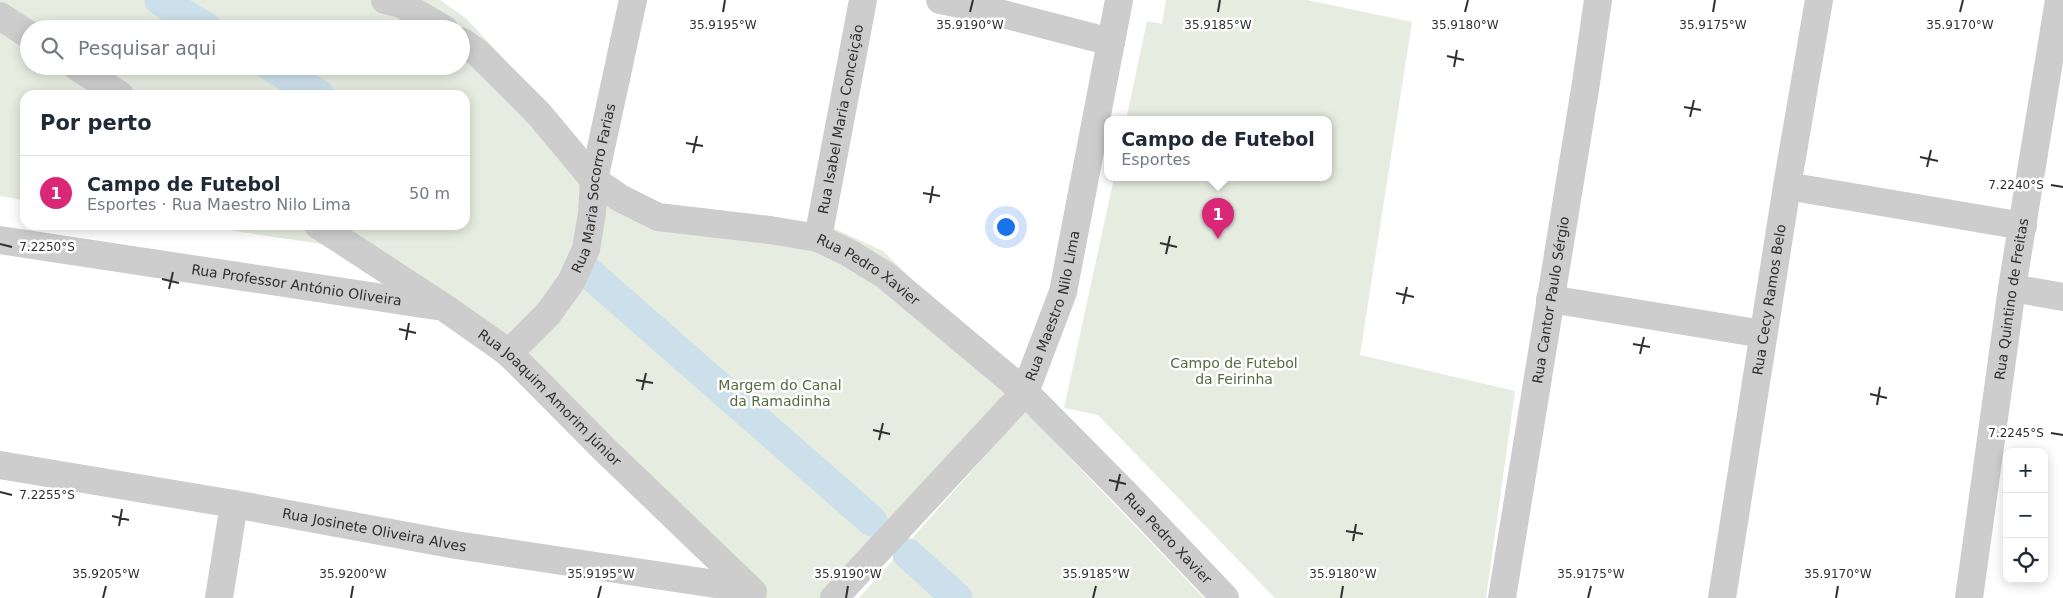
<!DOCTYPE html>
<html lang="pt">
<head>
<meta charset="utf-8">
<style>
  body { margin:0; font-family:"DejaVu Sans",sans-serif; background:#f6f6f7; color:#1f2937 }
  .controls { position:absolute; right:15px; bottom:15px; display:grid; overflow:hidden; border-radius:10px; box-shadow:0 2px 12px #0003 }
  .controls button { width:45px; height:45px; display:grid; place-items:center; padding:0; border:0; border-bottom:1px solid #e0e1e3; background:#fff; color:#1f2937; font:25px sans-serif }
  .you { position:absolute; left:1005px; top:226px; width:18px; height:18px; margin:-12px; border:4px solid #fff; border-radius:50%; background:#1a73e8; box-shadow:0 0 0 8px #1a73e833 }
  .badge { display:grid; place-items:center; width:32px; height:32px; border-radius:50%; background:#db2777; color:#fff; font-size:16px; font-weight:700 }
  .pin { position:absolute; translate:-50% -41px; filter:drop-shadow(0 1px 2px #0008) }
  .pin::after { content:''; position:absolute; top:26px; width:18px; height:15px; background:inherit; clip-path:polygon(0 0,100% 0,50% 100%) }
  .popup { position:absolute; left:1104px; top:116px; width:228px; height:65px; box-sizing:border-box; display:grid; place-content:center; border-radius:10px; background:#fff; filter:drop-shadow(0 1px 4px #0005); font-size:16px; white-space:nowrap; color:#747a83 }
  .popup b { font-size:19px; color:#1f2937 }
  .popup::after { content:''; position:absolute; left:50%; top:100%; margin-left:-10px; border:10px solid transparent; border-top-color:#fff }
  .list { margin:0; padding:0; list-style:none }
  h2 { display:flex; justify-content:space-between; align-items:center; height:65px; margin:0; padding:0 20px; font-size:21px }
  h2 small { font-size:16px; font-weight:400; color:#747a83 }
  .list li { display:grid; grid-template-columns:32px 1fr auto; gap:15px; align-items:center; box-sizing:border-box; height:75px; padding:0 20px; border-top:1px solid #e0e1e3 }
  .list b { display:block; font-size:19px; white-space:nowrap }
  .list p { margin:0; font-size:16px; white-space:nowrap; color:#747a83 }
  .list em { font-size:16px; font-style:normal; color:#747a83 }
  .icon { flex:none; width:28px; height:28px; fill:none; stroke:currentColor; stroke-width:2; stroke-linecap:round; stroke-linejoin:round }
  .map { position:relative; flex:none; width:2063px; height:598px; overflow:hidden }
  .search { position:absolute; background:#fff; box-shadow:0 2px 12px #0003; left:20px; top:20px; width:450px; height:55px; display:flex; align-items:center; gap:12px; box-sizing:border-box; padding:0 18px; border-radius:28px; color:#747a83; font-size:19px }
  .panel { position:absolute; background:#fff; box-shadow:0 2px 12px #0003; left:20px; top:90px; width:450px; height:140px; border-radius:15px }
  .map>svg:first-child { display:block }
  .green { fill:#e6ecdf }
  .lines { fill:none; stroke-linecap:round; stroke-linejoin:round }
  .canal { stroke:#cce0eb; stroke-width:31 }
  .minor { stroke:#cdcdcd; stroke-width:28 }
  .ticks { fill:none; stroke:#303030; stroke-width:2 }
  .labels { text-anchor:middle; stroke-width:5; stroke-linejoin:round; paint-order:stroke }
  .street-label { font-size:14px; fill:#303030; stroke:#fff }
  .park-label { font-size:14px; fill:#556b3e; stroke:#fff }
  .ticks-label { font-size:12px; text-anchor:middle; fill:#303030; stroke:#fff; stroke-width:5; stroke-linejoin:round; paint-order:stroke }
</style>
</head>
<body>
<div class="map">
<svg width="2063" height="598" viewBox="0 0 2063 598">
  <rect width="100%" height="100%" fill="#fff"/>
  <path class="green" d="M0,0H440L467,19L621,187L673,213L831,227L883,251L1020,385L821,598H759L737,585L433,303L320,225H465V95H133L91,66H461V29H32L0,8Z
    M1166,0H1307L1412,22L1360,355L1515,391L1486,598H1275L1098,415L1064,408L1114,178H1328V120H1126L1147,21L1162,24Z
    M0,28L29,47V66H58L103,95H25V200L0,196Z
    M194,225H303L335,246Z
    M1025,411L1204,598H859Z"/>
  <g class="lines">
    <path class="canal" d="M160,0L208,29
      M271,66L319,95
      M582,267L872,521
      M908,554L957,598"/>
    <g class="minor">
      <path d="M385,0L401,4L444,29"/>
      <path d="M940,0L980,8L1111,42"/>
      <path d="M0,16L29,35"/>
      <path id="s1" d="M461,41L478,53L539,114L594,180L620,198L658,217L770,230L818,238L849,253L885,275L1025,392L1126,494L1225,598"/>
      <path d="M76,66L120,95"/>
      <path d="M1787,186L2023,226"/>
      <path id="s2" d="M318,225L445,308L509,353L604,449L753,592"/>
      <path id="s3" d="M818,238L863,0"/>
      <path id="s4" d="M0,240L436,306"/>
      <path d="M2012,288L2063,297"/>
      <path d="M1550,299L1763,334"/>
      <path id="s5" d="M509,353L548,314L571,282L586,249L592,213L594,180L633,0"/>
      <path id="s6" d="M0,465L234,504L456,545L749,589"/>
      <path d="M219,598L234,504"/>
      <path id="s7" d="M834,598L1025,392L1063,292L1119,0"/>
      <path id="s8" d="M1502,598L1586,83L1598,0"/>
      <path id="s9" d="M1722,598L1787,186L1819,0"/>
      <path id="s10" d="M1969,598L2012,288L2059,0"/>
    </g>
  </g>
  <path class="ticks" d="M723,12L725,0M970,12L973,0M1218,12L1220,0M1465,12L1468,0M1713,12L1715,0M1960,12L1963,0M1447,56L1464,60M1454,67L1457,50M1684,107L1701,110M1690,117L1694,100M686,143L703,146M693,153L697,136M1920,157L1938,161M1927,167L1931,150M2051,185L2063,187M923,193L940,196M930,203L933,186M1160,243L1177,247M0,244L12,247M1166,254L1170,236M162,279L179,283M169,289L173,272M1396,293L1414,297M1403,304L1407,287M399,329L416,333M406,340L409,323M1633,344L1650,347M1640,354L1644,337M636,380L653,383M642,390L646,373M1870,394L1887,398M1877,405L1880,387M873,430L890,434M2051,433L2063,435M879,440L883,423M1109,480L1126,484M1116,491L1120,474M0,492L12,495M112,516L129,520M119,526L122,509M1346,531L1363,534M1353,541L1356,524M103,598L106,586M351,598L353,586M598,598L601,586M846,598L848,586M1093,598L1096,586M1341,598L1343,586M1588,598L1591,586M1836,598L1838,586"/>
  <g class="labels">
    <g class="street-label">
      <text dy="5" stroke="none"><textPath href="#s3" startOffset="121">Rua Isabel Maria Conceição</textPath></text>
      <text dy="5" stroke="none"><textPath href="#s5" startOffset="192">Rua Maria Socorro Farias</textPath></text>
      <text dy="5" stroke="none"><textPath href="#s1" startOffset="488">Rua Pedro Xavier</textPath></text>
      <text dy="5" stroke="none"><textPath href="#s4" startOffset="300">Rua Professor António Oliveira</textPath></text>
      <text dy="5" stroke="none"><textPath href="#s8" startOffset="302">Rua Cantor Paulo Sérgio</textPath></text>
      <text dy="5" stroke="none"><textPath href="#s9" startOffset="302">Rua Cecy Ramos Belo</textPath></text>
      <text dy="5" stroke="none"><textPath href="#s10" startOffset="302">Rua Quintino de Freitas</textPath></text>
      <text dy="5" stroke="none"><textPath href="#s7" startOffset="372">Rua Maestro Nilo Lima</textPath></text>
      <text dy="5" stroke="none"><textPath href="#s2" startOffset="290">Rua Joaquim Amorim Júnior</textPath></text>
      <text dy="5" stroke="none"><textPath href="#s6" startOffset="380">Rua Josinete Oliveira Alves</textPath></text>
      <text dy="5" stroke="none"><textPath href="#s1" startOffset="892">Rua Pedro Xavier</textPath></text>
    </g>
    <g class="park-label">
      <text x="1234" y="368">Campo de Futebol<tspan x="1234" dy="16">da Feirinha</tspan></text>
      <text x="780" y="390">Margem do Canal<tspan x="780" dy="16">da Ramadinha</tspan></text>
    </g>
  </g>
  <g class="ticks-label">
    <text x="723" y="29">35.9195°W</text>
    <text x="970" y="29">35.9190°W</text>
    <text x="1218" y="29">35.9185°W</text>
    <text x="1465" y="29">35.9180°W</text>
    <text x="1713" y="29">35.9175°W</text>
    <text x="1960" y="29">35.9170°W</text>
    <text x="2016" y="189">7.2240°S</text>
    <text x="47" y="251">7.2250°S</text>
    <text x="2016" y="437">7.2245°S</text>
    <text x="47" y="499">7.2255°S</text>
    <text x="106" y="578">35.9205°W</text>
    <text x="353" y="578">35.9200°W</text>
    <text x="601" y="578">35.9195°W</text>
    <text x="848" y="578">35.9190°W</text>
    <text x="1096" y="578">35.9185°W</text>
    <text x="1343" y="578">35.9180°W</text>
    <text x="1591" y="578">35.9175°W</text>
    <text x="1838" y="578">35.9170°W</text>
  </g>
</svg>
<div class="controls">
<button>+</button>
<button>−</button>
<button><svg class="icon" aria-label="locate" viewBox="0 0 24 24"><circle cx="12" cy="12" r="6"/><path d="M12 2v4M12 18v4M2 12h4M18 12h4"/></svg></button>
</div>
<div class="you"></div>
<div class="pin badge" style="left:1218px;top:239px">1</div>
<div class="popup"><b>Campo de Futebol</b>Esportes</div>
<div class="search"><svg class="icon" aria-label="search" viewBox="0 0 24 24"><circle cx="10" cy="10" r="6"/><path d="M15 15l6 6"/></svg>Pesquisar aqui</div>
<section class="panel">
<h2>Por perto<small></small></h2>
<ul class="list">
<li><span class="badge">1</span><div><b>Campo de Futebol</b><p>Esportes · Rua Maestro Nilo Lima</p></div><em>50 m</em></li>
</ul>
</section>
</div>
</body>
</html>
